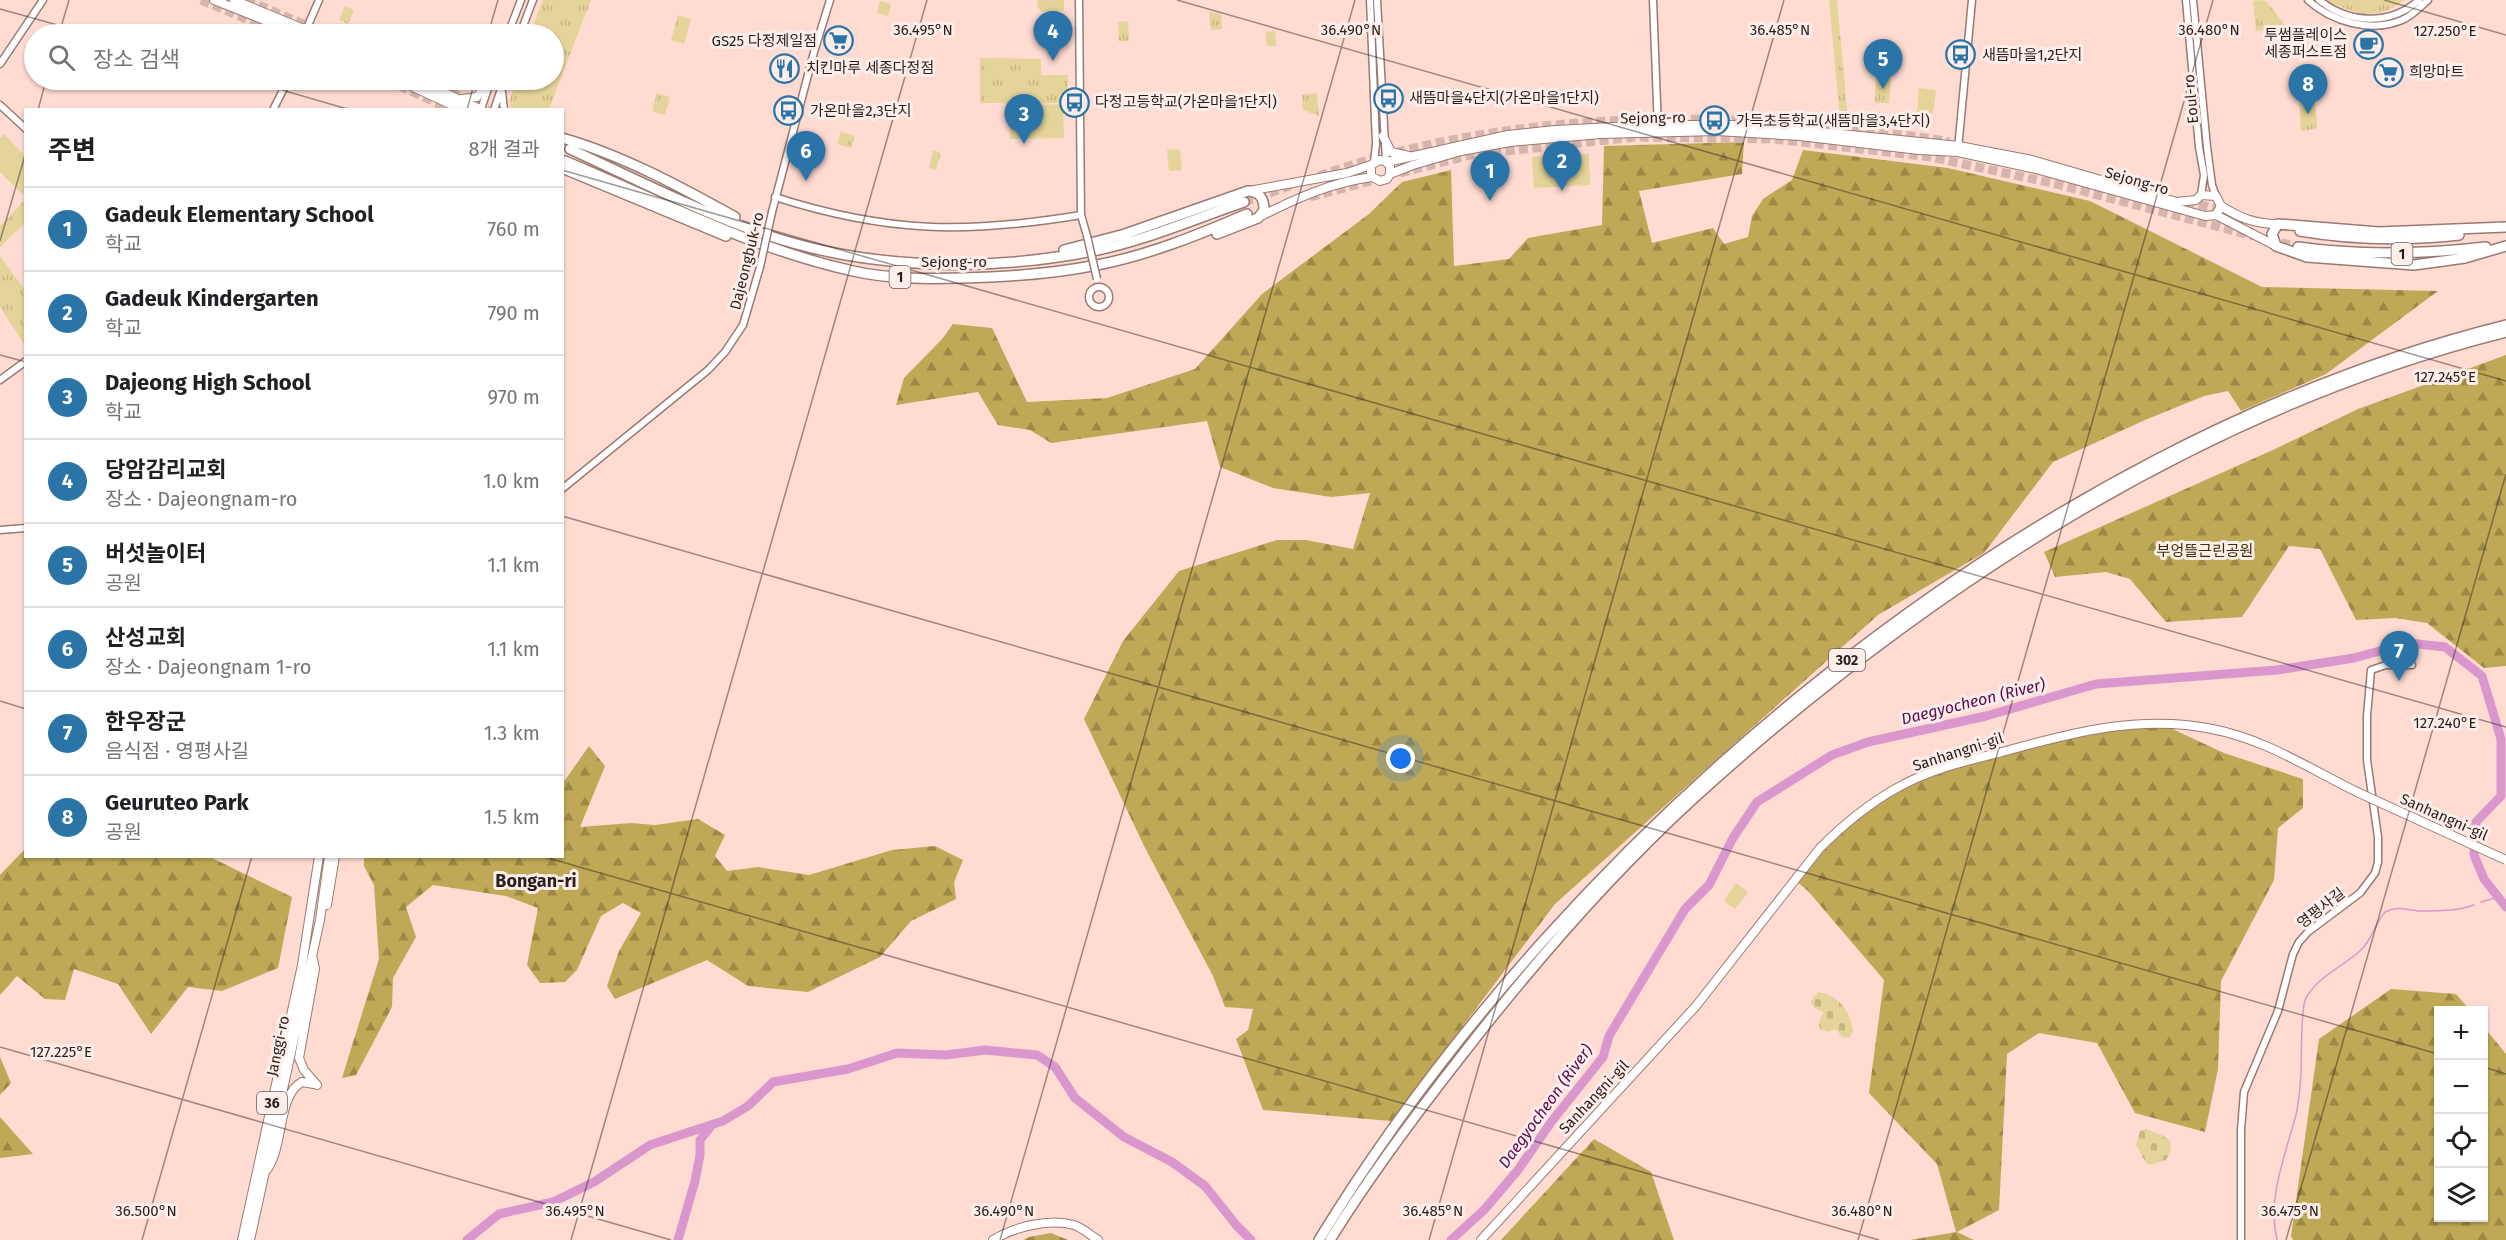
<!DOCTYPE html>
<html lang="ko">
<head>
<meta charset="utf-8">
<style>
  body { margin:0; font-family:"Fira Sans","Noto Sans KR",sans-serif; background:#f2f2f2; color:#202124 }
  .controls { position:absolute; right:18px; bottom:18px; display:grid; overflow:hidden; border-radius:0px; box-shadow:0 2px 4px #0004 }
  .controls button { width:54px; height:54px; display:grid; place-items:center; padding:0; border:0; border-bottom:2px solid #e0e0e0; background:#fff; color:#202124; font:30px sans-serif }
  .you { position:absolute; left:1401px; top:759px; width:21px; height:21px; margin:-15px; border:4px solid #fff; border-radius:50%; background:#1a73e8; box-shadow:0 0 0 9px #1a73e833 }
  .badge { display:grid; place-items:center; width:39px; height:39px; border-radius:50%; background:#2a74a7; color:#fff; font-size:20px; font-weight:700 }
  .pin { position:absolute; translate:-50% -50px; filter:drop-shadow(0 2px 3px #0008) }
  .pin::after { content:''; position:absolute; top:32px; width:21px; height:18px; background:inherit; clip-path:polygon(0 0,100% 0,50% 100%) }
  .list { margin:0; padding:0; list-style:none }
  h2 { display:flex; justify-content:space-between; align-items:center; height:78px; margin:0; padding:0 24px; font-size:26px }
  h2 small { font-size:20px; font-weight:400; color:#757577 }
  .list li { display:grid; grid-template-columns:39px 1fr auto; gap:18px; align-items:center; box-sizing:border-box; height:84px; padding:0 24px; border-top:2px solid #e0e0e0 }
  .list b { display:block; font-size:22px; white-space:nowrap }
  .list p { margin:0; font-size:20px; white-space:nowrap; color:#757577 }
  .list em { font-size:20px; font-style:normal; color:#757577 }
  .icon { flex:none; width:33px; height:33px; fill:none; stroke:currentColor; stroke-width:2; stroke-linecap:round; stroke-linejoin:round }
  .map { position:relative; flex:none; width:2506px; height:1240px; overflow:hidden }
  .search { position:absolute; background:#fff; box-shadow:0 2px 4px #0004; left:24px; top:24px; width:540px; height:66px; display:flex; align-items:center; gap:15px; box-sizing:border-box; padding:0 21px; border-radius:33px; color:#757577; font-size:22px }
  .panel { position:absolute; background:#fff; box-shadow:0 2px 4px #0004; left:24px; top:108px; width:540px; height:750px; border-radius:0px }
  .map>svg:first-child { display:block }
  .forest { fill:url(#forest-firs) }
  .cemetery { fill:url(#cemetery-stones) }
  .park { fill:url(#park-tufts) }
  .pitch { fill:#e5d499 }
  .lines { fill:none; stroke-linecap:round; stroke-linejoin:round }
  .stream { stroke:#da97cd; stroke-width:1.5 }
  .river { stroke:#da97cd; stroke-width:9 }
  .highway-tunnel { stroke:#d5b5ad; stroke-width:9; stroke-dasharray:9 4.5; stroke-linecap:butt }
  .minor-casing { stroke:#9a7a72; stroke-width:9 }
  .major-casing { stroke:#9a7a72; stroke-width:10 }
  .highway-casing { stroke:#9a7a72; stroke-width:12 }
  .minor { stroke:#fff; stroke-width:6 }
  .major { stroke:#fff; stroke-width:8 }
  .highway { stroke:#fff; stroke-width:9 }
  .minor-bridge-casing { stroke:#9a7a72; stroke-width:9; stroke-linecap:butt }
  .major-bridge-casing { stroke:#9a7a72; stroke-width:10; stroke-linecap:butt }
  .minor-bridge { stroke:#fff; stroke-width:6 }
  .major-bridge { stroke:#fff; stroke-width:8 }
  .ticks { fill:none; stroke:#2b1e1b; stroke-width:1.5; stroke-opacity:0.45 }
  .labels { text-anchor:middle; stroke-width:6; stroke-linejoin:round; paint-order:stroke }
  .shield { fill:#fdeeea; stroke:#6a5c59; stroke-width:1.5 }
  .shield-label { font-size:14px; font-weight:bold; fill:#2b1e1b }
  .poi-label { font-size:15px; fill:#2b1e1b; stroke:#fdeeea; text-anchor:start }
  .street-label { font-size:15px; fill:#2b1e1b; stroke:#fdeeea }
  .park-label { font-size:15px; fill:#39300a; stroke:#fdeeea }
  .water-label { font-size:16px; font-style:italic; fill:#5b0a52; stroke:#fdeeea }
  .quarter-label { font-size:18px; font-weight:bold; fill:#2b1e1b; stroke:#fdeeea }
  .ticks-label { font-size:15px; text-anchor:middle; fill:#2b1e1b; stroke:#fdeeea; stroke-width:6; stroke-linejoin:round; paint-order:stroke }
</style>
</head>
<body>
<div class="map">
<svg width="2506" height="1240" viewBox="0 0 2506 1240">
  <defs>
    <pattern id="forest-firs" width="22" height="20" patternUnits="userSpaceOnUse" patternTransform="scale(1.5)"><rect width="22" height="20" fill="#c0a956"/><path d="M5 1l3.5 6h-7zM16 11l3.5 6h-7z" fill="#9c8946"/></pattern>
    <pattern id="cemetery-stones" width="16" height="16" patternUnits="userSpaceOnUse" patternTransform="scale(1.5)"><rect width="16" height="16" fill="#e5d499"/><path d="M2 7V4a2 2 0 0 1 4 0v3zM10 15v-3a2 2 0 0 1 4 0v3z" fill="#c5b683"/></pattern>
    <pattern id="park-tufts" width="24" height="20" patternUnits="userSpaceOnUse" patternTransform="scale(1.5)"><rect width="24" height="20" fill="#e5d499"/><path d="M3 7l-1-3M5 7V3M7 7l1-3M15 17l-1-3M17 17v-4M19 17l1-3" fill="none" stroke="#c5b683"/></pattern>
  </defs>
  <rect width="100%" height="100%" fill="#ffdbd2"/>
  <path class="forest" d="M1744,142L1742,174L1639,191L1652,243L1713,228L1724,244L1748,237L1752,216L1763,199L1792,180L1803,150L1948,168L2090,201L2262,287L2438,291L2326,374L2241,411L2228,391L2204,396L2145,420L2053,462L1984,553L1878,615L1555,904L1391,1121L1263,1110L1236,1039L1248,1030L1253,1009L1225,1007L1213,976L1144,846L1084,719L1123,641L1179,571L1277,540H1306L1353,549L1370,493L1331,497L1273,488L1220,467L1207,421L1051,443L1030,430L998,425L978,392L896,405L904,378L943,338L953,324L992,328L1027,402L1107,398L1195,369L1262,294L1369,214L1402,182L1451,170L1454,266L1509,259L1528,238L1602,225L1604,146Z
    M2506,355V666L2484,668L2427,623L2395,618L2356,620L2320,549L2289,546L2242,617L2166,622L2130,579L2106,572L2055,577L2044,552L2275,449L2358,409Z
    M2164,725L2224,753L2303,779V808L2278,828L2274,880L2221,981L2218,1069L2205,1132L2135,1113L2097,1043L2039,1033L2007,1054L1999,1210L1957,1232L1974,1240H1910L1956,1232L1937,1164L1869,1093L1884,980L1808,891L1795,880L1871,804L1934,772L2073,733Z
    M589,746L605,766L580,827L631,823L655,825L698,819L725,835L715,856L727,871L758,867L809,875L892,850L935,846L963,860L954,882L956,899L911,921L880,957L808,992L748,986L707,960L615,999L607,986L619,951L641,913L623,903L601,916L577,970L565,982L540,983L527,965L538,908L506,896L433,885L406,907L416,937L393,978L392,1007L356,1075L342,1078L379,959L374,885L364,866V857L562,856L563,783Z
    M25,849L26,856L210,857L292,897L278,968L222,991L188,987L151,1034L118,984L74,969L65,1000L45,999L17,976L0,995V875Z
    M2391,989L2456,994L2470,1010H2438V1218H2484V1027L2506,1054V1240H2293L2291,1236L2319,1039Z
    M0,1057L11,1083L0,1095Z
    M0,1117L33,1154L0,1158Z
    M1594,1139L1651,1172L1674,1240H1501Z
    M1051,1233L1068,1240H1023L1029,1237Z"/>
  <path class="cemetery" d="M1818,992C1839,995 1851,1012 1853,1032L1849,1038L1842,1037L1836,1029L1827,1032L1820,1029L1819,1024L1823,1012L1813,1007L1811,1001Z
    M2146,1129L2162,1135L2170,1141L2171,1150L2166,1160L2150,1165L2146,1163L2136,1145L2140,1131Z"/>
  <path class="park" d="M543,0H591L549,109H512L509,102L517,80H554V34H530Z
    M1829,0H1837L1848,120L1840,119Z
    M2263,0L2267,2L2285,25L2284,29L2256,31L2253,1Z
    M2325,0H2404C2376,23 2355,13 2325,0Z
    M345,6L354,10L348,24L339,20Z
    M1209,12L1221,14L1222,29L1211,30Z
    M678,15L691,19L684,44L671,40Z
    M1128,21L1129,41H1119L1118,22Z
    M980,58L1041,59V75H1068V103H980Z
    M1876,74L1891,75L1889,103H1875Z
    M657,93L670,97L665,115L652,111Z
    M1317,93L1319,116L1303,110L1302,95Z
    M2312,100L2315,101L2317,126L2314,129L2301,131L2299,101Z
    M841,132L855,136L851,148L837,144Z
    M1180,149L1182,170L1169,171L1167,150Z
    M933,150L941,153L936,170L929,168Z
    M25,200V223L0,247V226Z
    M0,256L25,290L24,344L0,307Z"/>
  <path class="pitch" d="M1037,0H1064V11L1042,12L1038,8Z
    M880,1L891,4L888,16L877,13Z
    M1275,31L1276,46H1267L1266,32Z
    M999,87H1024V102H999Z
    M1919,88L1936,90L1933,114L1917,112Z
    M1063,104L1064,138L1010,139L1009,106Z
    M4,134L25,156V192L23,195L0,172V138Z
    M1589,154L1590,185L1534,188L1532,157Z
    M1736,883L1748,892L1735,909L1725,902V899Z"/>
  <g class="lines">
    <path class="stream" d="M2481,902L2498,897
      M2277,1240C2267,1198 2285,1156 2296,1115C2299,1102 2300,1088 2301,1074C2302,1058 2300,1008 2306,998C2318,976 2344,966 2361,950C2372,940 2375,923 2385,912C2398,905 2409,911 2422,911C2438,911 2459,911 2474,905"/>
    <path class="river" d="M467,1240L499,1214L553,1202L594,1182L650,1145L723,1121L748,1106L773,1082L848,1069L897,1053L946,1055L985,1050L1037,1055L1055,1067L1075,1098L1124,1137L1172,1162L1205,1186L1237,1226L1251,1240
      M678,1240L695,1181L700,1155V1140L711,1126
      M1451,1240L1484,1210L1518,1170L1552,1121L1603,1057L1609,1036L1685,909L1709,885L1733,838L1757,802L1832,755L1868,742L1986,716L2096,684L2277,670L2354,658L2409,643L2445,647L2482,676L2501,739V796L2476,822L2474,855L2484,879L2506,907"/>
    <path class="highway-tunnel" d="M201,0L282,34
      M246,0L327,34
      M387,80L452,110
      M426,80L488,110
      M1400,173L1470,155L1635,137L1775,139L1931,157L2056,184L2254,236
      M1319,176C1485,117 1671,109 1845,129C1879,133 1915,135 1949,142
      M1310,197L1378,179
      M2186,201L2225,211
      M1244,202L1295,184
      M2268,239L2298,247"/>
    <defs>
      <path id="minor" d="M1079,0L1081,215L1087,236
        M1370,0L1376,144L1374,162
        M1377,0L1386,161
        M1653,0L1658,129
        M2186,0L2199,147L2204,175L2201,195
        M2193,0L2207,147L2212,185L2216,196
        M2308,0C2332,22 2371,33 2402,20C2412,16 2420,7 2428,0
        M2319,0C2349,24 2390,26 2419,0
        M306,30L319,0
        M508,34L521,0
        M520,34L533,0
        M0,64L43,0
        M502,92L504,110
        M0,105L26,129
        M481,109L490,83
        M273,110L288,80
        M494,110L504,80
        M1958,149L1972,0
        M775,197C887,233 966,234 1081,215
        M772,212L814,52L830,0
        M1089 297a10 10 0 1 1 20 0a10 10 0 1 1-20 0Z
        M0,380L26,361
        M562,489L708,370L725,352L743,325L760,267
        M0,530L26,528
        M2241,1240V1130L2244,1092L2278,1011L2293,954L2299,942L2308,932L2360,893L2375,873L2378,862V837L2367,760V716L2371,670L2386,665H2412"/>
      <path id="major" d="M214,0L299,34
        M234,0L316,34
        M398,80L463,110
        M416,80L482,110
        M462,99L477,97L490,80
        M1383,136L1391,152L1409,156
        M1387,162L1508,135L1555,130L1652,125H1752L1959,146L2032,160L2177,202L2196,200L2201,195L2216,196L2221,206L2216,215L2205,216L2036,169L1958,152L1919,150L1800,136L1717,131L1600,134L1510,142L1461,151L1413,165L1390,174L1387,179L1380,181L1371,176V165L1379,160L1385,161L1390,166V174
        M1249,191L1347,173L1371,165
        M2221,206C2240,218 2255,224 2278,224
        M2216,215L2276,246
        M1259,217C1295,199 1332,182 1372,177
        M327,905L335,856
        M313,959L315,969L299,1058L304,1070L317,1085
        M265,1172C285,1149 276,1096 302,1082L314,1084
        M242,1240L302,965L319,856
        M250,1240L320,920L329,856
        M993,1240C1014,1227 1049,1218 1074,1225C1083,1228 1090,1235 1098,1240
        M1481,1240L1696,1006L1820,848C1843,825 1867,805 1895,789C1928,770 1965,761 2002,752C2070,733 2141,714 2212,729C2265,739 2310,769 2357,792"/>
      <path id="highway" d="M562,138C622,155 681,187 735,217
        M570,149C633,178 696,210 761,233C866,270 985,272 1093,251C1144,241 1194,219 1244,202
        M565,161C660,201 753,249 853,271C888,279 926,279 962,278C1007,277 1052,274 1097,265C1149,255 1198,235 1247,214
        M562,168L726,236
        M2506,227L2379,232L2278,224L2272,234L2276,246L2307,257L2414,265L2465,258L2506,246
        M2300,231C2353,240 2405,241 2459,235
        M2298,247C2361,256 2423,254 2486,247
        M1064,250L1125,234L1248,191C1260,192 1264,198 1264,210L1258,218L1217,234
        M1319,1240C1570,829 2034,442 2506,325
        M1330,1240C1370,1175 1416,1114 1463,1054C1533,964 1609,876 1693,799C1923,590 2202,408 2506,332"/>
    </defs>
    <use href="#minor" class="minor-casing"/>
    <use href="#major" class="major-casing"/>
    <use href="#highway" class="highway-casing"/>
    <use href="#minor" class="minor"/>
    <use href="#major" class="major"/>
    <use href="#highway" class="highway"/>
    <defs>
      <path id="minor-bridge" d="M1087,236L1097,279
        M760,267L772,212"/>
      <path id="major-bridge" d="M2357,792L2506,860"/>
    </defs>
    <use href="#minor-bridge" class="minor-bridge-casing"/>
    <use href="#major-bridge" class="major-bridge-casing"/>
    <use href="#minor-bridge" class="minor-bridge"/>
    <use href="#major-bridge" class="major-bridge"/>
  </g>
  <path class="ticks" d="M1177,0L2506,381M2384,0L2506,35M0,9L90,34M59,34L69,0M488,34L498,0M247,80L351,110M38,110L46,80M467,110L475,80M562,170L2506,727M0,241L26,152M0,355L26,362M562,516L2438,1054M0,701L26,709M541,856L1879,1240M0,1047L671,1240M2484,1067L2506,1074M142,1240L252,856M571,1240L927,0M1000,1240L1355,0M1429,1240L1784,0M1858,1240L2213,0M2286,1240L2506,474"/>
  <defs>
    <symbol id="supermarket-ring" viewBox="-11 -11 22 22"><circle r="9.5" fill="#fdeeea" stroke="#2a74a7" stroke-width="1.5"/><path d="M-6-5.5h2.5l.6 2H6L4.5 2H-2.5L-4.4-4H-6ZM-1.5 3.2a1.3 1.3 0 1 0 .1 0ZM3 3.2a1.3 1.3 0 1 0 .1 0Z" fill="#2a74a7"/></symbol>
    <symbol id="cafe-ring" viewBox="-11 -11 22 22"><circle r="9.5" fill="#fdeeea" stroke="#2a74a7" stroke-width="1.5"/><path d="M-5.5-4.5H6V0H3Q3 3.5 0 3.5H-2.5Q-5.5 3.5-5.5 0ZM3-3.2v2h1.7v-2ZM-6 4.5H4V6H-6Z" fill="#2a74a7"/></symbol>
    <symbol id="bus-ring" viewBox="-11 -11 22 22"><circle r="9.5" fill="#fdeeea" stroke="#2a74a7" stroke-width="1.5"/><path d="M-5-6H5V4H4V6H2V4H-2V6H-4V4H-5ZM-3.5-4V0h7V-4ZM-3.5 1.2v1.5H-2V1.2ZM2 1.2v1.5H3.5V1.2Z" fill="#2a74a7"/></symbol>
    <symbol id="restaurant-ring" viewBox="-11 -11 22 22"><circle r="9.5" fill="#fdeeea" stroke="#2a74a7" stroke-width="1.5"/><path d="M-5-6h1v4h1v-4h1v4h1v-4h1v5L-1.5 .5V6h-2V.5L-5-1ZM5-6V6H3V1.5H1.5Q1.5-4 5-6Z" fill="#2a74a7"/></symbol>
  </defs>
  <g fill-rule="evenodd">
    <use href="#supermarket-ring" x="822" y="24" width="33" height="33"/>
    <use href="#cafe-ring" x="2352" y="28" width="33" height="33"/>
    <use href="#bus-ring" x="1944" y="38" width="33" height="33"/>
    <use href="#restaurant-ring" x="768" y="52" width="33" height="33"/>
    <use href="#supermarket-ring" x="2372" y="56" width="33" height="33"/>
    <use href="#bus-ring" x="1372" y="82" width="33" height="33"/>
    <use href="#bus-ring" x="1058" y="86" width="33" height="33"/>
    <use href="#bus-ring" x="772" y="94" width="33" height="33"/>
    <use href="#bus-ring" x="1698" y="104" width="33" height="33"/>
  </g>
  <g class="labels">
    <g class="shield">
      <rect x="2391.5" y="243" width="21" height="22" rx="4.5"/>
      <rect x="889.5" y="266" width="21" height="22" rx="4.5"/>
      <rect x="1829" y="649" width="36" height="22" rx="4.5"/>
      <rect x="257" y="1092" width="30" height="22" rx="4.5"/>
    </g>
    <g class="shield-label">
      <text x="2402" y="259">1</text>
      <text x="900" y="282">1</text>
      <text x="1847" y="665">302</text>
      <text x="272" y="1108">36</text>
    </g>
    <g class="poi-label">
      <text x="2347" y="40" text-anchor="end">투썸플레이스<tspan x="2347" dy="17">세종퍼스트점</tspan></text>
      <text x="817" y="46" text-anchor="end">GS25 다정제일점</text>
      <text x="1982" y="60">새뜸마을1,2단지</text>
      <text x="806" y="73">치킨마루 세종다정점</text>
      <text x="2409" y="77">희망마트</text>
      <text x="1409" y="103">새뜸마을4단지(가온마을1단지)</text>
      <text x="1095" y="107">다정고등학교(가온마을1단지)</text>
      <text x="810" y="116">가온마을2,3단지</text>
      <text x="1736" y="126">가득초등학교(새뜸마을3,4단지)</text>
    </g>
    <g class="street-label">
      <text transform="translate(2191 99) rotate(-95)" y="5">Eoul-ro</text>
      <text transform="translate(1653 118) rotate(-1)" y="5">Sejong-ro</text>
      <text transform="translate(2137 181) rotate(16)" y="5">Sejong-ro</text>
      <text transform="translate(747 261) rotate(-76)" y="5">Dajeongbuk-ro</text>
      <text x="954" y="267">Sejong-ro</text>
      <text transform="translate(1958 752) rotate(-18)" y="5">Sanhangni-gil</text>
      <text transform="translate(2444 817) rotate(24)" y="5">Sanhangni-gil</text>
      <text transform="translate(2321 908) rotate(-38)" y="5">영평사길</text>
      <text transform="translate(278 1046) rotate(-78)" y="5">Janggi-ro</text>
      <text transform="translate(1594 1097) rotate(-47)" y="5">Sanhangni-gil</text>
    </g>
    <g class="park-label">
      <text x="2205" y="556">부엉뜰근린공원</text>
    </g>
    <g class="water-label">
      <text transform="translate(1973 701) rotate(-14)" y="6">Daegyocheon (River)</text>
      <text transform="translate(1545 1106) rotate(-54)" y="6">Daegyocheon (River)</text>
    </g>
    <g class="quarter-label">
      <text x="536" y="887">Bongan-ri</text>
    </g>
  </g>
  <g class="ticks-label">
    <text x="923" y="35">36.495°N</text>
    <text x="1351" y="35">36.490°N</text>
    <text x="1780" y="35">36.485°N</text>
    <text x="2209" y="35">36.480°N</text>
    <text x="2445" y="36">127.250°E</text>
    <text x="2445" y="382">127.245°E</text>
    <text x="2445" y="728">127.240°E</text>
    <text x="61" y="1057">127.225°E</text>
    <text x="146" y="1216">36.500°N</text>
    <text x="575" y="1216">36.495°N</text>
    <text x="1004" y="1216">36.490°N</text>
    <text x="1433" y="1216">36.485°N</text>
    <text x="1862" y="1216">36.480°N</text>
    <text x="2290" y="1216">36.475°N</text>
  </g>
</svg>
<div class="controls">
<button>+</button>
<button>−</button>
<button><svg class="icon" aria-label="locate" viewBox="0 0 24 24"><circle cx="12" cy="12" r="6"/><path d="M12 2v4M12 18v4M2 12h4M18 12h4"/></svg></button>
<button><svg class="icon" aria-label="layers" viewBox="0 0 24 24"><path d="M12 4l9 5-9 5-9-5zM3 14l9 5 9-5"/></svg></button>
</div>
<div class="you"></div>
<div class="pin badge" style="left:1490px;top:201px">1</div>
<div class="pin badge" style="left:1562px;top:191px">2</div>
<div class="pin badge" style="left:1024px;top:144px">3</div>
<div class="pin badge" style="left:1053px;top:61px">4</div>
<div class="pin badge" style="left:1883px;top:89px">5</div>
<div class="pin badge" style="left:806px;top:181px">6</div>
<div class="pin badge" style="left:2399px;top:681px">7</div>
<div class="pin badge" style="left:2308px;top:114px">8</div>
<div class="search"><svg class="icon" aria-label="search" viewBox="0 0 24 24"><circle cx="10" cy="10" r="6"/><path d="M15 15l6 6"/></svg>장소 검색</div>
<section class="panel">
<h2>주변<small>8개 결과</small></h2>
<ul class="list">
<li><span class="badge">1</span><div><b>Gadeuk Elementary School</b><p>학교</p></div><em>760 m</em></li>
<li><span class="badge">2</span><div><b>Gadeuk Kindergarten</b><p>학교</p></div><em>790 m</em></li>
<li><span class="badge">3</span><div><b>Dajeong High School</b><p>학교</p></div><em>970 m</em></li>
<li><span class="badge">4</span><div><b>당암감리교회</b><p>장소 · Dajeongnam-ro</p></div><em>1.0 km</em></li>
<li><span class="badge">5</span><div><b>버섯놀이터</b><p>공원</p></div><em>1.1 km</em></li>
<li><span class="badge">6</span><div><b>산성교회</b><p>장소 · Dajeongnam 1-ro</p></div><em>1.1 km</em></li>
<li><span class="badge">7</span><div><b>한우장군</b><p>음식점 · 영평사길</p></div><em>1.3 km</em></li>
<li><span class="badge">8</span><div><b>Geuruteo Park</b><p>공원</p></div><em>1.5 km</em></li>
</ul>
</section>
</div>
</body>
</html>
